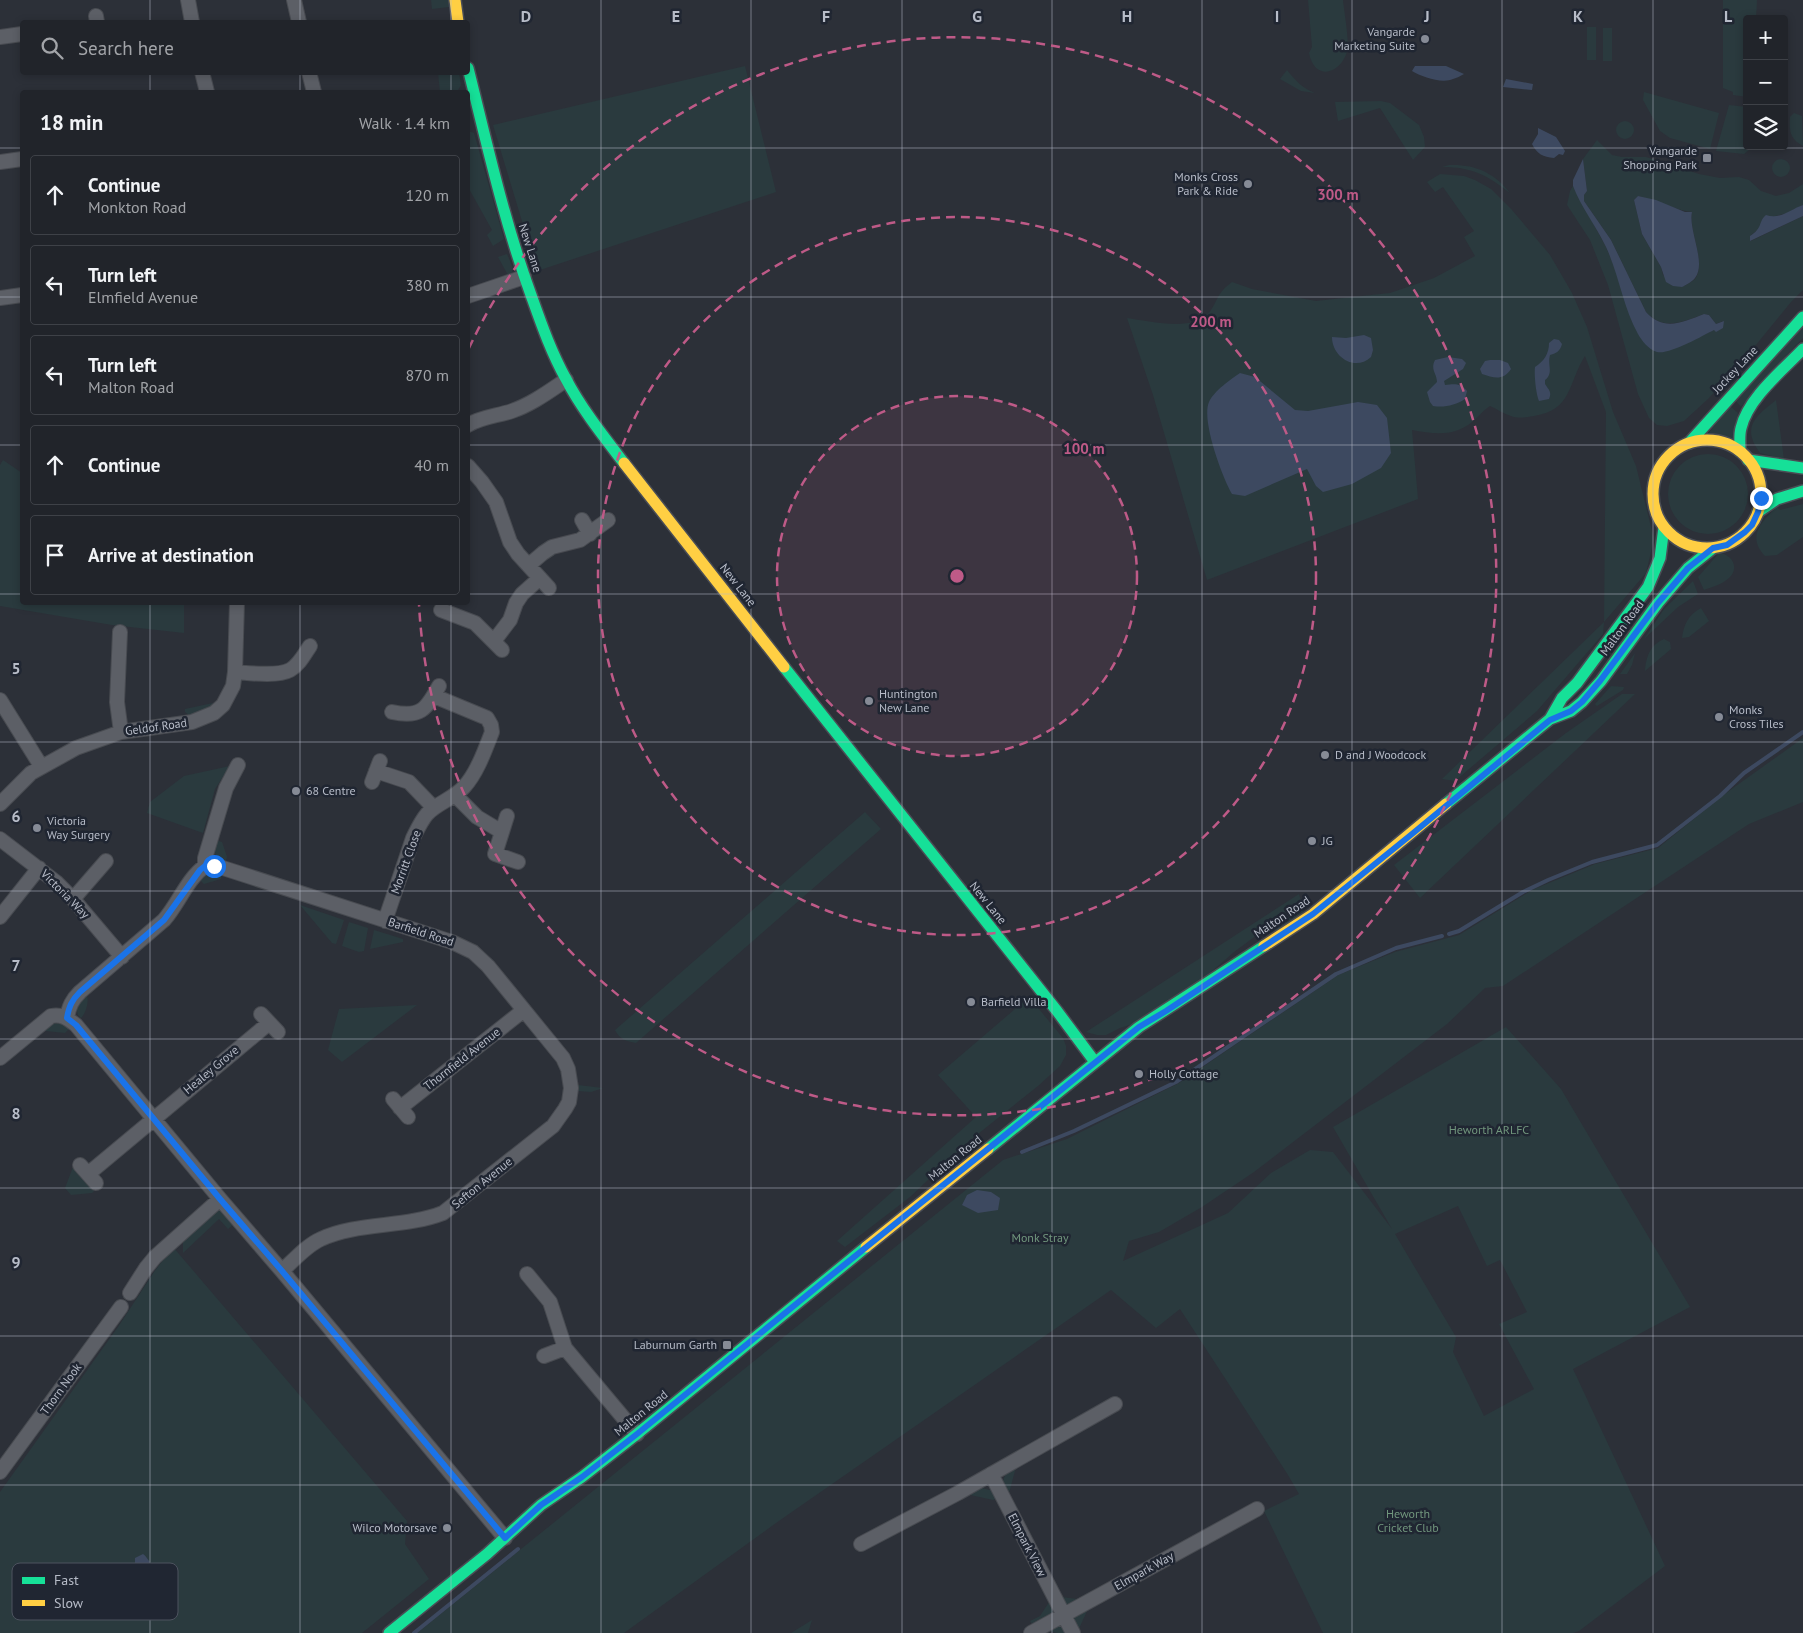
<!DOCTYPE html>
<html lang="en">
<head>
<meta charset="utf-8">
<style>
  body { margin:0; font-family:"PT Sans",sans-serif; background:#292c32; color:#f1f3f6 }
  .controls { position:absolute; right:15px; top:15px; display:grid; overflow:hidden; border-radius:5px; box-shadow:0 2px 8px #0003 }
  .controls button { width:45px; height:45px; display:grid; place-items:center; padding:0; border:0; border-bottom:1px solid #3e4147; background:#21242a; color:#f1f3f6; font:25px sans-serif }
  .stop { position:absolute; width:15px; height:15px; margin:-11px; border:4px solid #1a73e8; border-radius:50%; background:#fff }
  .stop.end { background:#1a73e8; border-color:#fff; box-shadow:0 1px 5px #0008 }
  .list { margin:0; padding:0; list-style:none }
  h2 { display:flex; justify-content:space-between; align-items:center; height:65px; margin:0; padding:0 20px; font-size:21px }
  h2 small { font-size:16px; font-weight:400; color:#a2a4a8 }
  .list li { display:grid; grid-template-columns:32px 1fr auto; gap:15px; align-items:center; box-sizing:border-box; height:80px; margin:0 10px 10px; padding:0 10px; border:1px solid #3e4147; border-radius:5px }
  .list b { display:block; font-size:19px; white-space:nowrap }
  .list p { margin:0; font-size:16px; white-space:nowrap; color:#a2a4a8 }
  .list em { font-size:16px; font-style:normal; color:#a2a4a8 }
  .icon { flex:none; width:28px; height:28px; fill:none; stroke:currentColor; stroke-width:2; stroke-linecap:round; stroke-linejoin:round }
  .map { position:relative; flex:none; width:1803px; height:1633px; overflow:hidden }
  .search { position:absolute; background:#21242a; box-shadow:0 2px 8px #0003; left:20px; top:20px; width:450px; height:55px; display:flex; align-items:center; gap:12px; box-sizing:border-box; padding:0 18px; border-radius:5px; color:#a2a4a8; font-size:19px }
  .panel { position:absolute; background:#21242a; box-shadow:0 2px 8px #0003; left:20px; top:90px; width:450px; height:515px; border-radius:5px }
  .map>svg:first-child { display:block }
  .green { fill:#2a3a3e; fill-rule:evenodd }
  .water { fill:#3d4960 }
  .lines { fill:none; stroke-linecap:round; stroke-linejoin:round }
  .stream { stroke:#3d4960; stroke-width:4 }
  .street-casing { stroke:#484b51; stroke-width:16 }
  .fast-casing { stroke:#4a4d55; stroke-width:14 }
  .slow-casing { stroke:#4a4d55; stroke-width:14 }
  .street { stroke:#5c5f66; stroke-width:14 }
  .fast { stroke:#16e098; stroke-width:11 }
  .slow { stroke:#ffcf43; stroke-width:11 }
  .route { stroke:#1a73e8; stroke-width:6 }
  .grid { fill:none; stroke:#b7bcc8; stroke-width:1; stroke-opacity:0.55 }
  .ring { fill:none; stroke:#be5a87; stroke-width:2.5; stroke-dasharray:9 6 }
  .poi-dot { fill:#868b96; stroke:#202632; stroke-width:2 }
  .labels { text-anchor:middle; stroke-width:5; stroke-linejoin:round; paint-order:stroke }
  .poi-label { font-size:12px; fill:#b7bcc8; stroke:#202632; text-anchor:start }
  .street-label { font-size:12px; fill:#b7bcc8; stroke:#202632 }
  .park-label { font-size:12px; fill:#71967d; stroke:#202632 }
  .key { fill:#202632; stroke:#4d535f; stroke-width:1 }
  .key-label { font-size:14px; fill:#b7bcc8 }
  .grid-label { font-size:16px; text-anchor:middle; font-weight:bold; fill:#b7bcc8; stroke:#202632; stroke-width:5; stroke-linejoin:round; paint-order:stroke }
  .centre { fill:#be5a87; stroke:#202632; stroke-width:2.5 }
  .ring-label { font-size:15px; text-anchor:middle; font-weight:bold; fill:#be5a87; stroke:#202632; stroke-width:5; stroke-linejoin:round; paint-order:stroke }
</style>
</head>
<body>
<div class="map">
<svg width="1803" height="1633" viewBox="0 0 1803 1633">
  <rect width="100%" height="100%" fill="#2c3038"/>
  <path class="green" d="M431,0H448L449,7L432,9Z
    M1308,0H1343C1344,11 1350,43 1347,52C1339,76 1314,80 1309,53L1312,47Z
    M1723,0H1757L1756,19H1747V97L1733,95V92L1723,88Z
    M1587,27H1596V60H1587Z
    M1603,28H1612V61H1603Z
    M745,66L776,192L537,271L493,125Z
    M1287,70C1295,80 1302,88 1315,93L1301,91L1280,79Z
    M438,73H459L461,85L457,92H440Z
    M1644,92L1719,113L1710,149L1670,138L1660,131L1643,100Z
    M1381,101L1390,103L1419,125L1424,137L1425,147L1413,160L1380,108L1338,121L1335,102Z
    M1729,105L1747,107V146H1754L1744,154L1716,151Z
    M1794,113L1802,116L1803,146C1790,139 1789,131 1790,117Z
    M1616 130a9 9 0 1 1 18 0a9 9 0 1 1-18 0Z
    M468,131L474,133L504,239L493,246L487,235L492,230L468,187Z
    M1597,140L1612,155L1622,157H1646L1699,174L1720,178L1739,177L1749,180L1761,191L1776,196L1789,193L1803,184V205L1788,213L1771,217L1761,222V227L1750,236L1751,241L1803,216V290L1791,302L1751,351L1709,398L1684,421L1667,426L1657,425L1649,418L1638,394L1608,285L1590,240L1567,205L1570,191L1573,186L1606,247L1618,275L1627,304L1676,348L1714,330L1723,321L1716,324L1709,315L1704,314C1683,322 1663,331 1646,312L1611,240L1584,201V195L1587,191L1583,159ZM1638,196C1656,200 1674,210 1692,212C1688,230 1707,263 1695,279C1692,282 1686,285 1681,287L1663,275L1661,267L1642,234L1634,200Z
    M1772 168a9 9 0 1 1 18 0a9 9 0 1 1-18 0Z
    M1449,165C1474,164 1494,172 1510,193C1487,175 1472,167 1442,167Z
    M1440,174L1464,176L1475,180L1491,189L1512,210L1550,255L1572,293L1587,327L1613,412L1636,466L1654,539L1646,573L1604,622L1603,634L1537,711L1455,781L1442,779L1604,622L1606,412L1585,356C1568,382 1573,410 1534,416C1527,417 1518,419 1511,416C1504,414 1497,409 1490,406C1482,411 1479,417 1472,422C1454,437 1434,434 1412,430L1418,499L1207,580L1153,395L1127,318C1148,321 1194,332 1209,313C1219,299 1216,294 1232,282L1252,289L1316,301L1343,298L1390,293L1434,278L1475,256L1464,237L1474,231L1443,187L1435,192L1427,182Z
    M507,254L513,268L512,273L509,277L498,257Z
    M1803,326V338L1777,365L1741,407L1735,400Z
    M1776,400L1784,459L1760,453C1741,427 1755,417 1776,400Z
    M1730,406L1738,413L1733,441L1719,437L1707,435Z
    M1668 494a40 40 0 1 1 80 0a40 40 0 1 1-80 0Z
    M3,460L22,473V602L184,603V633L112,625L0,606V465Z
    M1803,504V537L1777,555L1765,556C1746,536 1762,521 1777,507L1780,510Z
    M1719,553C1732,554 1740,568 1729,578C1723,584 1712,587 1704,590L1698,577Z
    M1693,581L1698,594L1678,607L1644,639L1664,609Z
    M1701,608L1709,621L1689,637L1682,638C1684,624 1688,615 1701,608Z
    M1664,639L1670,642L1671,649L1645,671C1646,657 1650,645 1664,639Z
    M1635,653L1632,665L1627,674H1620Z
    M1611,686L1624,687L1623,690L1597,706L1595,704Z
    M1622,694H1635L1420,898L1394,865L1566,733Z
    M213,703L207,710L190,716L185,712V709Z
    M1803,738V802L1749,824L1503,986L1485,988L1447,1024L1254,1172L1202,1207L1159,1232L1129,1241L1123,1261L1228,1213L1271,1173L1310,1150L1333,1152L1392,1229L1333,1127L1506,1027L1561,1089L1690,1307L1573,1369L1665,1566L1579,1631L1573,1633H1323L1264,1511L1299,1494L1288,1475L1180,1309L1156,1328L1111,1290L776,1523L624,1633H417L1003,1160L1067,1139L1179,1083L1338,975L1395,952L1459,935L1532,890L1595,864L1658,848L1722,796ZM1458,1206L1487,1266L1500,1260L1527,1312L1499,1324L1534,1389L1484,1416L1453,1352L1456,1337L1395,1234Z
    M230,766L215,789L203,833L147,813L150,802L184,776Z
    M865,812L881,829L636,1043C626,1041 619,1039 615,1030Z
    M215,840L222,842L227,857L225,863L215,854Z
    M209,872L222,874L221,879L204,884L200,880Z
    M1299,894L1304,911L1279,929L1257,935L1234,952L1210,973L1139,1022L1120,1028L1106,1035H1097L1086,1032Z
    M300,905L344,920L336,944L332,943Z
    M349,922L368,928L364,951L359,952L342,946Z
    M374,930L403,939V942L370,949Z
    M86,993C90,1000 86,1013 81,1018L78,1015L76,1007Z
    M1029,997L1063,1038L1066,1046V1055L1060,1066L1038,1086L968,1142L910,1197L845,1247L837,1241L976,1117L938,1075Z
    M417,1005L342,1062L328,1050L339,1009Z
    M59,1023L65,1024L70,1028L65,1033L46,1031L43,1029L52,1024Z
    M578,1085L603,1088L591,1092L578,1091Z
    M73,1167L94,1191L92,1193L71,1195L65,1188Z
    M221,1208L235,1223L228,1229L219,1219L183,1253V1236L212,1209Z
    M173,1247L407,1521L405,1544L429,1579L362,1633H0V1492L118,1327L154,1272Z
    M1016,1467L1009,1493L993,1500L966,1494L979,1487L989,1490L1002,1483L1006,1473Z
    M1099,1587L1107,1599L1087,1611L1077,1633H1058L1050,1631L1046,1633H1038L1030,1621L1040,1616L1053,1596L1077,1599Z
    M812,1620L808,1633H791Z"/>
  <path class="water" d="M1415,66H1446L1464,74C1460,76 1457,78 1453,79C1442,84 1422,77 1412,71Z
    M1506,79L1533,84L1532,90L1503,87Z
    M1538,128L1556,137L1565,151L1563,155L1559,154L1554,158C1543,157 1537,154 1532,144L1538,134Z
    M1583,159L1587,191L1584,195V201L1611,240L1646,312C1664,332 1683,322 1704,314L1709,315L1716,324L1724,321L1723,328L1716,332L1714,330C1702,336 1669,355 1657,352C1648,349 1642,341 1638,334C1623,307 1619,275 1606,247C1596,226 1581,207 1573,186V180Z
    M1638,196L1656,200L1685,212H1692C1688,230 1707,263 1695,278C1692,282 1686,285 1682,287L1673,286L1666,282L1661,267L1642,234L1634,200Z
    M1803,205V216L1750,241V236C1763,228 1758,222 1766,215C1780,220 1791,209 1803,205Z
    M1364,335L1371,338L1373,350L1371,357C1355,372 1332,357 1332,337L1346,338Z
    M1554,339L1559,340L1562,344C1560,351 1557,353 1550,355C1547,365 1554,373 1545,380V384C1549,390 1552,392 1549,399L1539,401C1536,394 1534,375 1535,367C1544,361 1549,354 1549,343Z
    M1448,357L1462,359L1466,363L1463,369L1444,381L1445,385C1455,384 1460,383 1467,391L1465,399C1456,405 1444,408 1433,406L1430,402L1427,392L1437,382C1437,373 1430,370 1435,360Z
    M1490,360H1500L1508,363L1511,369C1503,381 1494,378 1482,374L1480,369L1485,361Z
    M1240,373L1255,377L1295,410L1308,411L1358,402L1377,405L1387,418L1391,453L1381,468L1352,484L1323,492L1316,486L1307,469L1245,496L1232,494C1222,477 1201,420 1209,402C1214,391 1231,379 1240,373Z
    M977,1190L991,1192L1000,1198L998,1210L978,1213L962,1205L967,1195Z
    M143,1554C148,1557 159,1577 159,1583L155,1584L148,1577L146,1570H135V1558Z"/>
  <g class="lines">
    <path class="stream" d="M1449,934L1459,931L1523,892L1548,880L1592,862L1657,845L1720,796L1744,773L1803,732
      M1022,1152L1074,1131L1176,1082L1336,974L1396,948L1442,936
      M414,1633L518,1549"/>
    <defs>
      <path id="street" d="M188,0L192,22
        M294,0L299,22
        M96,16L97,22
        M0,37L22,34
        M202,72L207,92
        M309,72L314,92
        M0,162L22,159
        M468,296L524,277
        M0,298L22,295
        M468,425C481,417 497,416 512,411C532,404 548,392 566,380
        M468,466L482,482L496,502L510,542L518,554L549,588
        M582,520L590,534
        M529,565L543,553L552,547L580,540L608,520
        M441,610L475,623L502,650
        M120,632L117,702L121,732
        M494,641L510,620L516,603L522,594L540,578
        M235,672C249,673 277,677 290,670C299,665 304,655 310,646
        M0,700L41,766
        M392,712C420,718 426,710 439,686
        M376,771L409,782L434,808
        M372,782L380,761
        M455,795L477,817L502,832L495,854L518,862
        M0,804L31,773L76,748L121,732L192,722L214,713L223,705L233,686L235,672L237,602
        M502,832L507,816
        M0,839L56,882L73,899L122,957
        M205,866L223,868L452,942L473,952L488,966L563,1058L568,1069L571,1088L569,1102L565,1109L553,1126L443,1213C405,1228 357,1222 321,1239C307,1245 294,1260 282,1271
        M205,866V858L226,788L238,765
        M73,899L106,861
        M0,917L39,868
        M385,921L413,838C417,830 421,821 427,814C437,803 453,799 464,787C477,773 485,750 492,732L491,725L487,718L434,696
        M261,1014L278,1032
        M67,1018C69,1006 72,1000 80,992L164,920C179,903 187,879 205,866
        M0,1058L51,1016C62,1014 67,1018 76,1025L220,1199L282,1271L505,1538
        M393,1099L408,1117
        M400,1108L524,1010
        M80,1165L96,1183
        M88,1174L269,1023
        M527,1274L550,1302L565,1348L544,1356
        M130,1293L146,1268L155,1257L220,1199
        M565,1348L637,1434
        M0,1472L121,1307
        M991,1474L1073,1633
        M861,1544L958,1493L1115,1404
        M1031,1633L1257,1509"/>
      <path id="fast" d="M468,68C487,144 504,221 531,295C541,323 551,352 566,379C581,408 604,437 624,463
        M1689,443L1803,317
        M1740,451C1740,443 1739,435 1741,428C1748,398 1783,370 1803,349
        M1748,460L1803,468
        M1758,512L1777,499L1803,491
        M784,667L1057,1011L1095,1062
        M1550,719L1562,698L1577,683L1648,587L1660,558L1664,527
        M1446,804L1550,719L1571,711L1582,702L1601,681L1658,603L1688,568L1713,548
        M988,1149L1139,1027L1264,946
        M389,1633L487,1554L541,1505L582,1477L637,1434L866,1247"/>
      <path id="slow" d="M455,0L458,22
        M1653 494a54 54 0 1 1 108 0a54 54 0 1 1-108 0Z
        M624,463L784,667
        M1264,946L1313,914L1446,804
        M866,1247L988,1149"/>
    </defs>
    <use href="#street" class="street-casing"/>
    <use href="#fast" class="fast-casing"/>
    <use href="#slow" class="slow-casing"/>
    <use href="#street" class="street"/>
    <use href="#fast" class="fast"/>
    <use href="#slow" class="slow"/>
  </g>
  <g class="lines">
    <path class="route" d="M214,866H205L200,870L164,920L80,992C72,1000 69,1006 67,1018L76,1025L220,1199L282,1271L505,1538L541,1505L582,1477L637,1434L828,1278L1139,1027L1166,1011L1313,914L1412,834L1550,720L1571,711L1582,702L1600,681L1658,603L1688,568L1713,548L1727,545L1745,532L1752,525L1758,512L1761,498"/>
  </g>
  <path class="grid" d="M150,0V22M300,0V22M451,0V22M601,0V1633M751,0V1633M902,0V1633M1052,0V1633M1202,0V1633M1352,0V1633M1502,0V1633M1653,0V1633M150,72V92M300,72V92M451,72V92M0,148H22M468,148H1803M0,297H22M468,297H1803M0,445H22M468,445H1803M0,594H22M468,594H1803M150,602V1633M300,602V1633M451,602V1633M0,742H1803M0,891H1803M0,1039H1803M0,1188H1803M0,1336H1803M0,1485H1803"/>
  <circle cx="957" cy="576" r="180" fill="#be5a87" fill-opacity=".12"/>
  <g class="ring">
    <circle cx="957" cy="576" r="180"/>
    <circle cx="957" cy="576" r="359"/>
    <path d="M469 348A539 539 0 1 1 419 604"/>
  </g>
  <g class="poi-dot">
    <circle cx="1425" cy="39" r="5"/>
    <rect x="1702" y="153" width="10" height="10" rx="2.5"/>
    <circle cx="1248" cy="184" r="5"/>
    <circle cx="869" cy="701" r="5"/>
    <circle cx="1719" cy="717" r="5"/>
    <circle cx="1325" cy="755" r="5"/>
    <circle cx="296" cy="791" r="5"/>
    <circle cx="37" cy="828" r="5"/>
    <circle cx="1312" cy="841" r="5"/>
    <circle cx="971" cy="1002" r="5"/>
    <circle cx="1139" cy="1074" r="5"/>
    <rect x="722" y="1340" width="10" height="10" rx="2.5"/>
    <circle cx="447" cy="1528" r="5"/>
  </g>
  <g class="labels">
    <g class="poi-label">
      <text x="1415" y="36" text-anchor="end">Vangarde<tspan x="1415" dy="14">Marketing Suite</tspan></text>
      <text x="1697" y="155" text-anchor="end">Vangarde<tspan x="1697" dy="14">Shopping Park</tspan></text>
      <text x="1238" y="181" text-anchor="end">Monks Cross<tspan x="1238" dy="14">Park &amp; Ride</tspan></text>
      <text x="879" y="698">Huntington<tspan x="879" dy="14">New Lane</tspan></text>
      <text x="1729" y="714">Monks<tspan x="1729" dy="14">Cross Tiles</tspan></text>
      <text x="1335" y="759">D and J Woodcock</text>
      <text x="306" y="795">68 Centre</text>
      <text x="47" y="825">Victoria<tspan x="47" dy="14">Way Surgery</tspan></text>
      <text x="1322" y="845">JG</text>
      <text x="981" y="1006">Barfield Villa</text>
      <text x="1149" y="1078">Holly Cottage</text>
      <text x="717" y="1349" text-anchor="end">Laburnum Garth</text>
      <text x="437" y="1532" text-anchor="end">Wilco Motorsave</text>
    </g>
    <g class="street-label">
      <text transform="translate(530 248) rotate(72)" y="4">New Lane</text>
      <text transform="translate(1735 370) rotate(-47)" y="4">Jockey Lane</text>
      <text transform="translate(738 585) rotate(52)" y="4">New Lane</text>
      <text transform="translate(1622 628) rotate(-54)" y="4">Malton Road</text>
      <text transform="translate(156 727) rotate(-8)" y="4">Geldof Road</text>
      <text transform="translate(406 862) rotate(-70)" y="4">Morritt Close</text>
      <text transform="translate(65 894) rotate(45)" y="4">Victoria Way</text>
      <text transform="translate(988 903) rotate(51)" y="4">New Lane</text>
      <text transform="translate(1282 917) rotate(-34)" y="4">Malton Road</text>
      <text transform="translate(421 932) rotate(18)" y="4">Barfield Road</text>
      <text transform="translate(462 1059) rotate(-38)" y="4">Thornfield Avenue</text>
      <text transform="translate(211 1070) rotate(-40)" y="4">Healey Grove</text>
      <text transform="translate(955 1158) rotate(-39)" y="4">Malton Road</text>
      <text transform="translate(482 1183) rotate(-39)" y="4">Sefton Avenue</text>
      <text transform="translate(61 1389) rotate(-54)" y="4">Thorn Nook</text>
      <text transform="translate(641 1413) rotate(-39)" y="4">Malton Road</text>
      <text transform="translate(1027 1545) rotate(63)" y="4">Elmpark View</text>
      <text transform="translate(1144 1571) rotate(-29)" y="4">Elmpark Way</text>
    </g>
    <g class="park-label">
      <text x="1489" y="1134">Heworth ARLFC</text>
      <text x="1040" y="1242">Monk Stray</text>
      <text x="1408" y="1518">Heworth<tspan x="1408" dy="14">Cricket Club</tspan></text>
    </g>
  </g>
  <rect x="12" y="1563" width="166" height="57" rx="8" class="key"/>
  <rect x="22" y="1577" width="23" height="7" fill="#16e098"/>
  <rect x="22" y="1600" width="23" height="6" fill="#ffcf43"/>
  <g class="key-label">
    <text x="54" y="1585">Fast</text>
    <text x="54" y="1608">Slow</text>
  </g>
  <g class="grid-label">
    <text x="526" y="22">D</text>
    <text x="676" y="22">E</text>
    <text x="826" y="22">F</text>
    <text x="977" y="22">G</text>
    <text x="1127" y="22">H</text>
    <text x="1277" y="22">I</text>
    <text x="1427" y="22">J</text>
    <text x="1578" y="22">K</text>
    <text x="1728" y="22">L</text>
    <text x="16" y="674">5</text>
    <text x="16" y="822">6</text>
    <text x="16" y="971">7</text>
    <text x="16" y="1119">8</text>
    <text x="16" y="1268">9</text>
  </g>
  <circle cx="957" cy="576" r="8" class="centre"/>
  <g class="ring-label">
    <text x="1338" y="200">300 m</text>
    <text x="1211" y="327">200 m</text>
    <text x="1084" y="454">100 m</text>
  </g>
</svg>
<div class="controls">
<button>+</button>
<button>−</button>
<button><svg class="icon" aria-label="layers" viewBox="0 0 24 24"><path d="M12 4l9 5-9 5-9-5zM3 14l9 5 9-5"/></svg></button>
</div>
<div class="stop" style="left:214px;top:866px"></div>
<div class="stop end" style="left:1761px;top:498px"></div>
<div class="search"><svg class="icon" aria-label="search" viewBox="0 0 24 24"><circle cx="10" cy="10" r="6"/><path d="M15 15l6 6"/></svg>Search here</div>
<section class="panel">
<h2>18 min<small>Walk · 1.4 km</small></h2>
<ul class="list">
<li><svg class="icon" aria-label="ahead" viewBox="0 0 24 24"><path d="M12 20V5M6 11l6-6 6 6"/></svg><div><b>Continue</b><p>Monkton Road</p></div><em>120 m</em></li>
<li><svg class="icon" aria-label="left" viewBox="0 0 24 24"><path d="M17 20v-9H6M10 6l-5 5 5 5"/></svg><div><b>Turn left</b><p>Elmfield Avenue</p></div><em>380 m</em></li>
<li><svg class="icon" aria-label="left" viewBox="0 0 24 24"><path d="M17 20v-9H6M10 6l-5 5 5 5"/></svg><div><b>Turn left</b><p>Malton Road</p></div><em>870 m</em></li>
<li><svg class="icon" aria-label="ahead" viewBox="0 0 24 24"><path d="M12 20V5M6 11l6-6 6 6"/></svg><div><b>Continue</b></div><em>40 m</em></li>
<li><svg class="icon" aria-label="arrive" viewBox="0 0 24 24"><path d="M6 21V4h12l-3 4 3 4H6"/></svg><div><b>Arrive at destination</b></div></li>
</ul>
</section>
</div>
</body>
</html>
